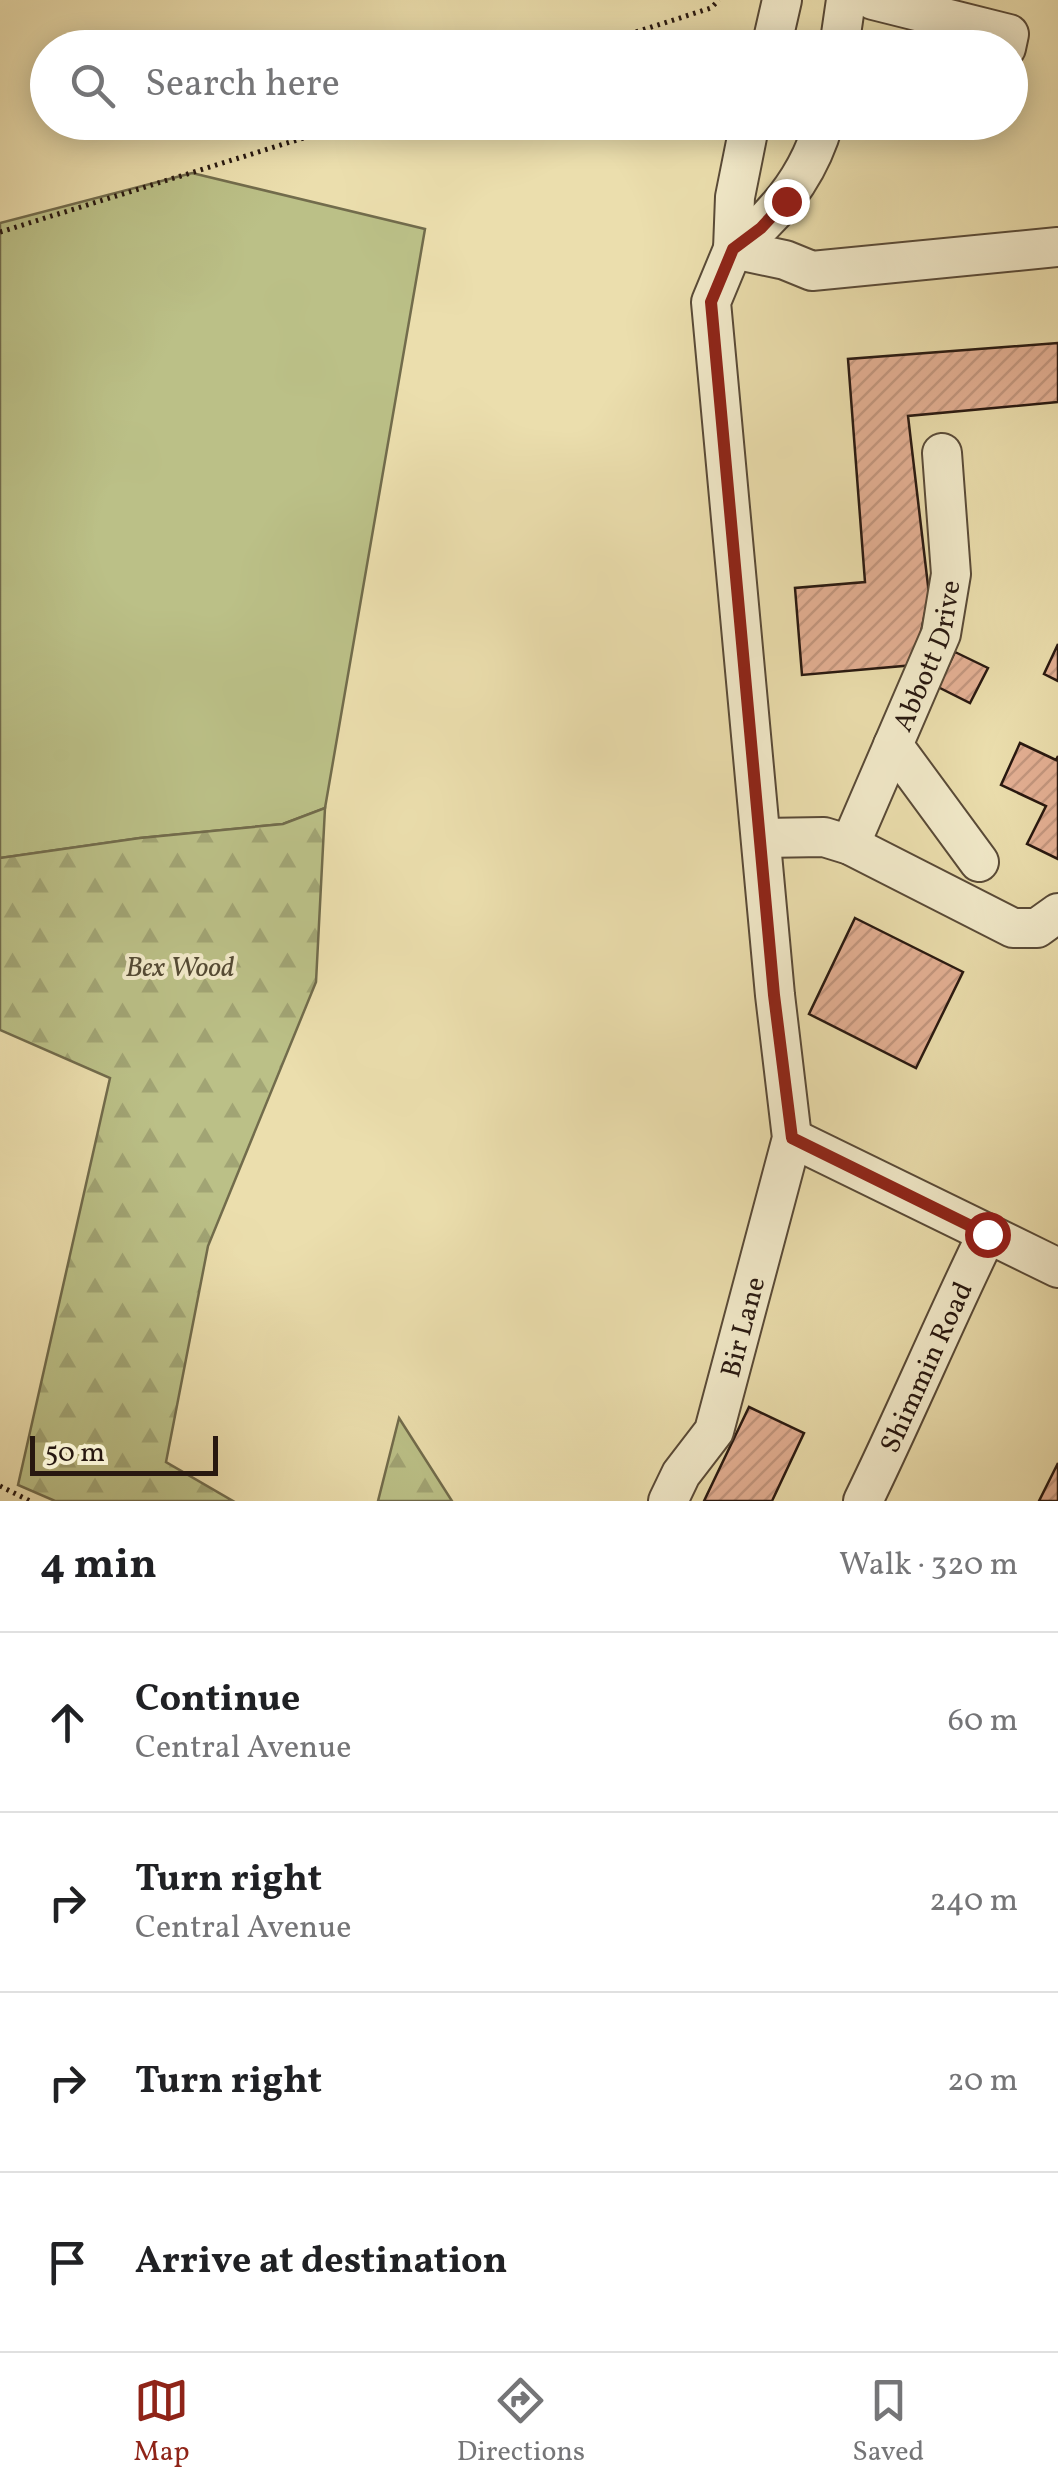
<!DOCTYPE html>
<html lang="en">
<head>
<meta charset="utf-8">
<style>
  body { margin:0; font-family:Vollkorn,serif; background:#f6f6f6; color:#202124 }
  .scale { position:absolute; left:30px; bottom:25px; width:188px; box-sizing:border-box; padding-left:10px; border:5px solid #281810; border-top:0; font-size:28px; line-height:35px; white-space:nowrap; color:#281810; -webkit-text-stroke:8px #f2eaca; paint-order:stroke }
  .stop { position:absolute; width:30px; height:30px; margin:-22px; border:8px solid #8f2418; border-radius:50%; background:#fff }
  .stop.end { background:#8f2418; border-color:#fff; box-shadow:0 2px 10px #0008 }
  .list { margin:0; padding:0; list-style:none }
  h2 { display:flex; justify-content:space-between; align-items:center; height:130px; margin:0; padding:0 40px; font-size:42px }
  h2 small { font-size:32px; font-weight:400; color:#757577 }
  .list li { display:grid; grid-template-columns:65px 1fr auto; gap:30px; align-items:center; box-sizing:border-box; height:180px; padding:0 40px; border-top:2px solid #e0e0e0 }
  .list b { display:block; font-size:38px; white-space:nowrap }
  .list p { margin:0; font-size:32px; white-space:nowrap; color:#757577 }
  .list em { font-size:32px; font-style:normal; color:#757577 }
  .icon { flex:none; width:55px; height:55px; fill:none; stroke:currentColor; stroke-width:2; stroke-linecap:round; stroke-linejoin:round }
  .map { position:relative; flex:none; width:1058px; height:1501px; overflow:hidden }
  .search { position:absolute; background:#fff; box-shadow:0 5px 25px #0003; left:30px; right:30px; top:30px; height:110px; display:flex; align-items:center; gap:25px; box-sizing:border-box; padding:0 35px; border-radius:55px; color:#757577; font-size:38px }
  .sheet { height:850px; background:#fff }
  nav { display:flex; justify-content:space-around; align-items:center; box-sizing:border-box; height:140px; border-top:2px solid #e0e0e0; background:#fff; font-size:28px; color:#757577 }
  nav a { display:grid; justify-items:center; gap:5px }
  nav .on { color:#8f2418 }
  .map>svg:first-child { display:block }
  .grass { fill:#bbc087; stroke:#726c4c; stroke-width:2.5 }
  .forest { fill:url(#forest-firs); stroke:#726c4c; stroke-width:2.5 }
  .building { fill:url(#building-hatch); stroke:#281810; stroke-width:2.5 }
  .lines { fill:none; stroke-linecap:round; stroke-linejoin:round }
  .minor-casing { stroke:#594a37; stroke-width:42 }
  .path { stroke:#281810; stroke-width:5; stroke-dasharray:2.5 5; stroke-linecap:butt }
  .minor { stroke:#f2eaca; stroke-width:38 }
  .route { stroke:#8f2418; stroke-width:12 }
  .labels { text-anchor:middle; stroke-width:8; stroke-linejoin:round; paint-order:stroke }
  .street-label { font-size:28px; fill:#281810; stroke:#f2eaca }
  .park-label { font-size:28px; font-style:italic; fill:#544a34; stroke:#f2eaca }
</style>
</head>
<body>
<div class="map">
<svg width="1058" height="1501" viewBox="0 0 1058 1501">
  <defs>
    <pattern id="forest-firs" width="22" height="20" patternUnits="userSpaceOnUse" patternTransform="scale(2.5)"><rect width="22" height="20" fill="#bbc087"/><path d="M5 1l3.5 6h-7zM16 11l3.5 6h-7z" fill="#a1a474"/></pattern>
    <pattern id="building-hatch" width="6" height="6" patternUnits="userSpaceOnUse" patternTransform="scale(2.5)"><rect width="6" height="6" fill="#e4b094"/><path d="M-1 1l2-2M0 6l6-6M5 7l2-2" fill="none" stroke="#c4977f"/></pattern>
  </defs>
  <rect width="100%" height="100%" fill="#ebdead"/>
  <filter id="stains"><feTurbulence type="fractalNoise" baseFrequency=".002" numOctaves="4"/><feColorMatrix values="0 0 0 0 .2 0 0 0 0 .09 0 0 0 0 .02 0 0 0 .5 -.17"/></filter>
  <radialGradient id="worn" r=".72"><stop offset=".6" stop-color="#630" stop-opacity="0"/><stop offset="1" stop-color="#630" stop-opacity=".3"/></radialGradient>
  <path class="grass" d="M192,173L425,229L325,808L283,824L140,838L0,858V223Z"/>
  <path class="forest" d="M325,808L316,982L208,1246L166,1462L233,1501H55L18,1485L110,1078L0,1030V858L140,838L283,824Z
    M399,1418L452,1501H378Z"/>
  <path class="building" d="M787,35L826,46V48H784Z
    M765,122H807L804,137L764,128Z
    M1058,343V402L908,416L929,594L914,665L802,675L795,588L865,582L848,359Z
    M1058,644V681L1044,674Z
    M955,652L988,668L970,703L938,687Z
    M1020,743L1056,760L1058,756V859L1027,844L1046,806L1001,785Z
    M855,918L963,972L916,1068L809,1014Z
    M749,1407L804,1433L772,1501H704Z
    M1058,1463V1501H1039Z"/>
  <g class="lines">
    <defs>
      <g id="minor">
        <path d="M873,0L1009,34L1006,48"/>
        <path d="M771,48L782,0"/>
        <path d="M839,48L846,0"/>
        <path d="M733,249L785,260L812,271L1058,247"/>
        <path d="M733,249C777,216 809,176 824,122"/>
        <path d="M893,745L979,862"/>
        <path d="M761,838L824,837L850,845L1013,928H1037L1058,913"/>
        <path id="s1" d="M850,845L941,634L951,574L942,453"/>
        <path d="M792,1138L1058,1268"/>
        <path id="s2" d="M668,1501L681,1474L714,1431L792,1138L775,995L711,302L733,249L735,197L750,122"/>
        <path id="s3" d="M863,1501C906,1413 944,1322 987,1234"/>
      </g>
    </defs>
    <use href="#minor" class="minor-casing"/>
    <path class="path" d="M586,48L711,8L719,0
      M0,232L355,122
      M0,1486L30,1501"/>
    <use href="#minor" class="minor"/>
  </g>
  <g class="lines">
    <path class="route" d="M786,201L761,228L733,249L711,302L774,995L792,1138L987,1234"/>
  </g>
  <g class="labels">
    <g class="street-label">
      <text dy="10" stroke="none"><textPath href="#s1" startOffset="205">Abbott Drive</textPath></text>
      <text dy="10" stroke="none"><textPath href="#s2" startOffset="192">Bir Lane</textPath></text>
      <text dy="10" stroke="none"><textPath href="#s3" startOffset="148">Shimmin Road</textPath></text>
    </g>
    <g class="park-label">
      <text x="180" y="976">Bex Wood</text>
    </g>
  </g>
  <rect width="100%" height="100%" filter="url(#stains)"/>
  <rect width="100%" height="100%" fill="url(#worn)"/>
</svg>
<div class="scale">50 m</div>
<div class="stop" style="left:987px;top:1234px"></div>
<div class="stop end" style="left:786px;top:201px"></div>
<div class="search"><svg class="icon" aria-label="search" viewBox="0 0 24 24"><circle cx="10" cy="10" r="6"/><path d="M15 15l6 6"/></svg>Search here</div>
</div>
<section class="sheet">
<h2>4 min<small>Walk · 320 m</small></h2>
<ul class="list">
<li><svg class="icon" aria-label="ahead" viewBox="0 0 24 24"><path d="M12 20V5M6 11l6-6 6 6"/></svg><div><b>Continue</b><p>Central Avenue</p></div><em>60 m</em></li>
<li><svg class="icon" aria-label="right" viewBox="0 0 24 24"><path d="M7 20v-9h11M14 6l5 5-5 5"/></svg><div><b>Turn right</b><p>Central Avenue</p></div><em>240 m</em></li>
<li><svg class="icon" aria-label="right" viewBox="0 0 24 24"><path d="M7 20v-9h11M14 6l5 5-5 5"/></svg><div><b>Turn right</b></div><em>20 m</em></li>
<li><svg class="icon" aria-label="arrive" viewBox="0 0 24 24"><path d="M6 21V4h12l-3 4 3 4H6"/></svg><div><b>Arrive at destination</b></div></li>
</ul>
</section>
<nav>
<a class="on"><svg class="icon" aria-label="map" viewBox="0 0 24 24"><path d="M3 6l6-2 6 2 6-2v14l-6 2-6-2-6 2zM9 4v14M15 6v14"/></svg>Map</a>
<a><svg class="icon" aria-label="directions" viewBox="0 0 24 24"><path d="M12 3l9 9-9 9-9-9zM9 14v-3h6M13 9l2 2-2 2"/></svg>Directions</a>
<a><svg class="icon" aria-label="saved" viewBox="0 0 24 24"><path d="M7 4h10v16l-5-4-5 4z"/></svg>Saved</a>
</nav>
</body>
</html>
